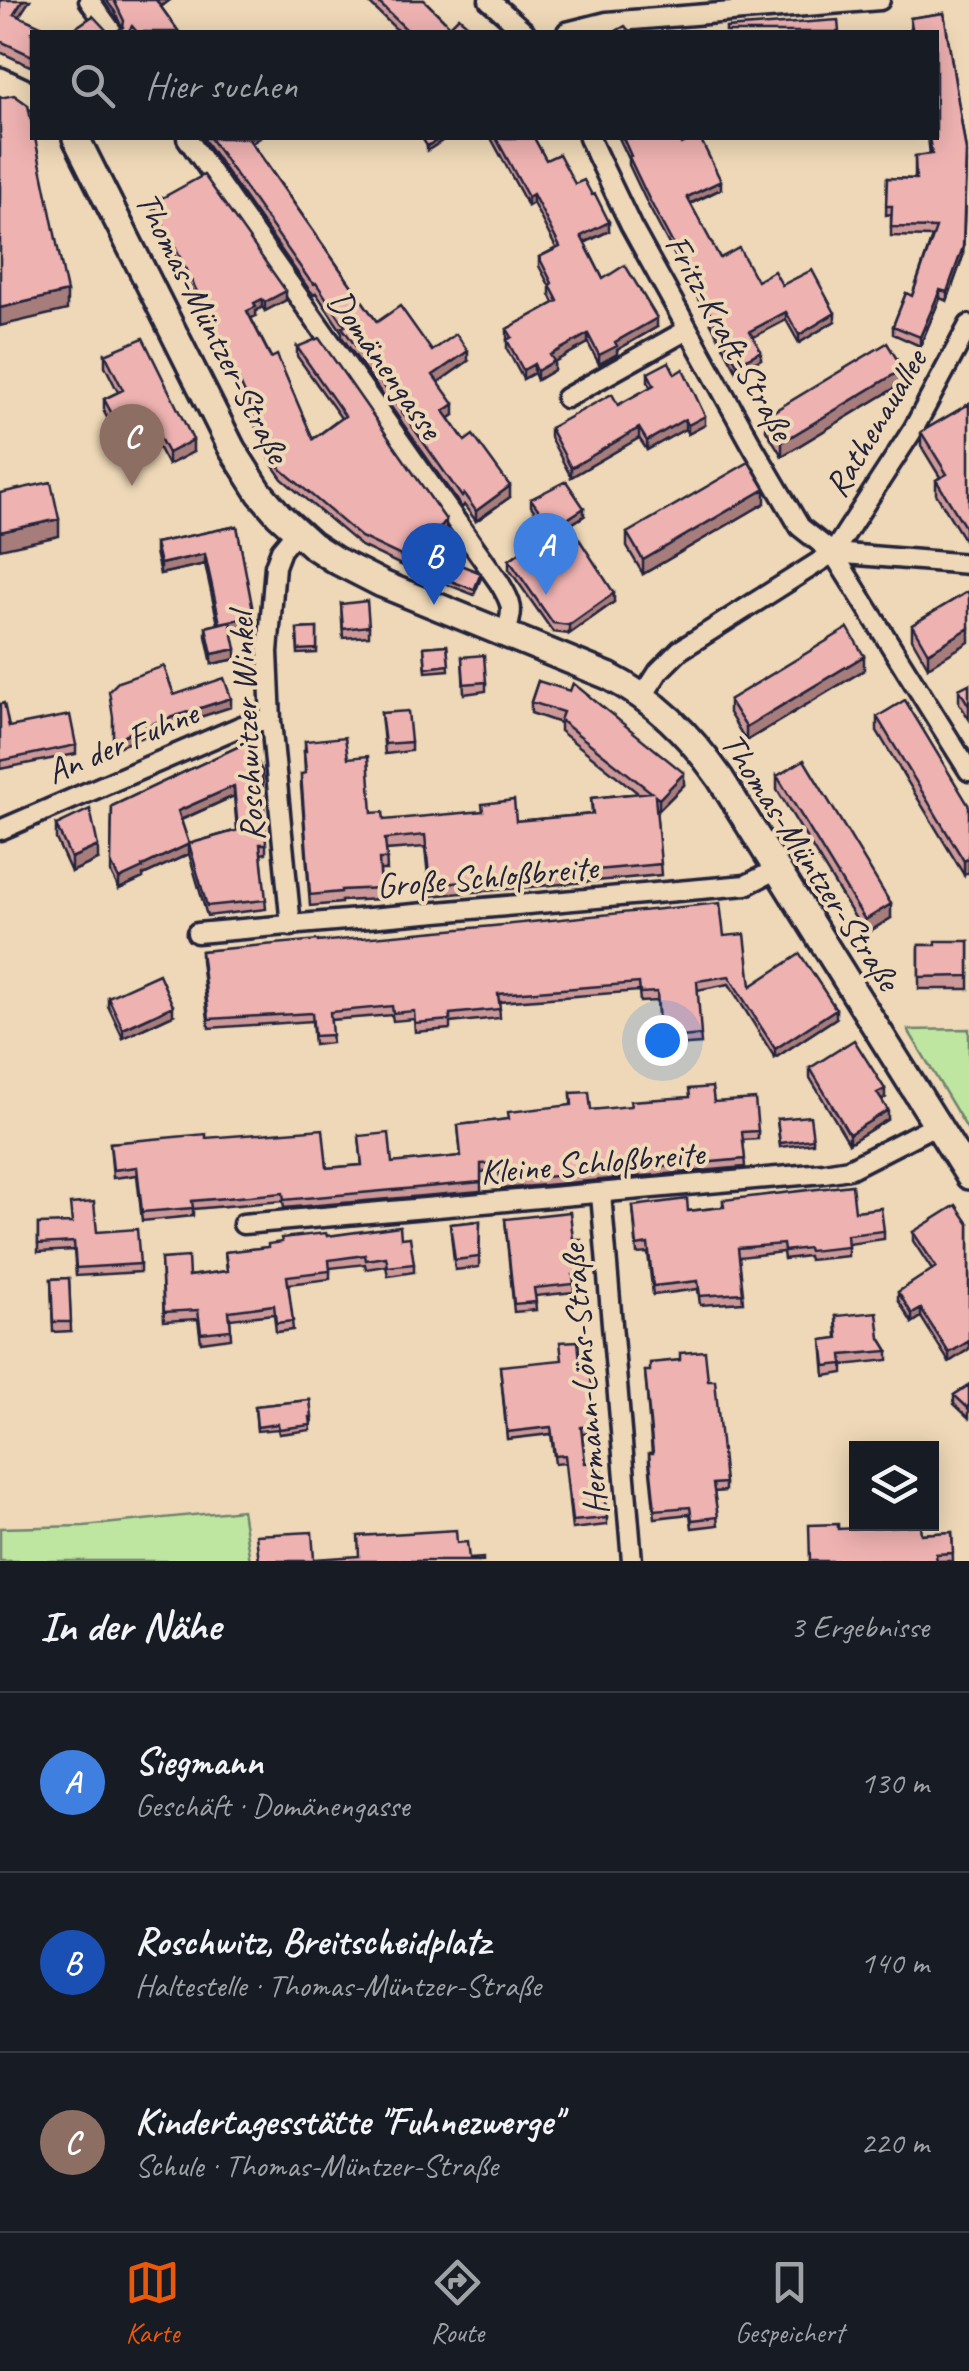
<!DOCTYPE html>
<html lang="de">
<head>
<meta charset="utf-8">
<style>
  body { margin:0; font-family:Caveat,sans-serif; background:#242831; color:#f1f3f6 }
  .controls { position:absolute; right:30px; bottom:30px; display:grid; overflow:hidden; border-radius:0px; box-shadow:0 5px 25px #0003 }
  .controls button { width:90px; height:90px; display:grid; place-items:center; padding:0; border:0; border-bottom:2px solid #363941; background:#171b24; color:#f1f3f6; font:50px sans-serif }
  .you { position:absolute; left:662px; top:1040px; width:35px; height:35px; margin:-25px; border:8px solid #fff; border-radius:50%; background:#1a73e8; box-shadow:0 0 0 15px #1a73e833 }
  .badge { display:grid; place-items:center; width:65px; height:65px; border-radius:50%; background:#ea580c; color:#fff; font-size:32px; font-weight:700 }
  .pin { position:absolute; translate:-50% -82px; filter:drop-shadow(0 2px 5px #0008) }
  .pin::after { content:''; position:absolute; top:52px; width:35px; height:30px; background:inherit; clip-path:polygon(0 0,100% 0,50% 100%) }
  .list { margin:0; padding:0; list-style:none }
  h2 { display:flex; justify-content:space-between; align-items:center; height:130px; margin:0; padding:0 40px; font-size:42px }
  h2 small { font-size:32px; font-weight:400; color:#9ea1a6 }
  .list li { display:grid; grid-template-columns:65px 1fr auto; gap:30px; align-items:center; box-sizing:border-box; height:180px; padding:0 40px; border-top:2px solid #363941 }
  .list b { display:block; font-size:38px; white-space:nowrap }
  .list p { margin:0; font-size:32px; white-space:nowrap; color:#9ea1a6 }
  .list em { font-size:32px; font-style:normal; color:#9ea1a6 }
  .icon { flex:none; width:55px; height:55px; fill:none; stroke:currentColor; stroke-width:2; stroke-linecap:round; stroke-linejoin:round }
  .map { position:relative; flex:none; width:969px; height:1561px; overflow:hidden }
  .search { position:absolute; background:#171b24; box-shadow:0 5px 25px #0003; left:30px; right:30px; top:30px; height:110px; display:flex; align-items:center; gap:25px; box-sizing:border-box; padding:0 35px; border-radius:0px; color:#9ea1a6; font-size:38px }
  .sheet { height:670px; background:#171b24 }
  nav { display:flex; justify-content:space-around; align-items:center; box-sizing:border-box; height:140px; border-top:2px solid #363941; background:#171b24; font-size:28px; color:#9ea1a6 }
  nav a { display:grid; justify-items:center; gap:5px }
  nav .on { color:#ea580c }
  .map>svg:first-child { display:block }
  .green { fill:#bfe6a1; stroke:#70846e; stroke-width:2.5 }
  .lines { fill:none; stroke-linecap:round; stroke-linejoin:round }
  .street-casing { stroke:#22223b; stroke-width:25 }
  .secondary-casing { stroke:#22223b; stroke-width:32 }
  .street { stroke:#eed8b7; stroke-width:18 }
  .secondary { stroke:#eed8b7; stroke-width:25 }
  .wall { fill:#cd9998; stroke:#22223b; stroke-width:2.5; fill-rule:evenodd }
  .shaded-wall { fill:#a77d7c; stroke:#22223b; stroke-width:2.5 }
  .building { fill:#eeb2b1; stroke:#22223b; stroke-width:2.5; fill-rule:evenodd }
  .labels { text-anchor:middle; stroke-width:8; stroke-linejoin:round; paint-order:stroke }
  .street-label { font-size:35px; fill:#22223b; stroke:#eed8b7 }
</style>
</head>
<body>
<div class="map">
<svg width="969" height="1561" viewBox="0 0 969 1561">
  <rect width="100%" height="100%" fill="#eed8b7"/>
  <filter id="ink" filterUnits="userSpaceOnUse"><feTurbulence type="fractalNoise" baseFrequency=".01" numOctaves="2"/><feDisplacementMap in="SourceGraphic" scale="20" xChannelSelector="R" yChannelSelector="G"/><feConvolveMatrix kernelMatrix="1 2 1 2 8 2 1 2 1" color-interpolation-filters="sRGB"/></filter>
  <g filter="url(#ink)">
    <path class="green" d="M969,1029V1132L908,1030Z
      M242,1510L250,1561H0V1528L84,1526Z"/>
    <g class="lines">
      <defs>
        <path id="street" d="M89,0L112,32
          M489,0L525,32
          M567,32L607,22L880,0
          M187,138L499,582C512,603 515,610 505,634
          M589,138L631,226L752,445L800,527L833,553L969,771
          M566,398L687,330
          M833,553L969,564
          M643,696L659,671L680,650L833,553L914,428L969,325
          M0,830L237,728L255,721H271
          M291,926L271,721L268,652L275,566L281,550L296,532
          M197,933L746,885L777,869
          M601,1194L632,1561
          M243,1224L824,1173L849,1169L937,1124"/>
        <path id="secondary" d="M0,81L32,96
          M76,138L232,449L260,493L279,515L312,545L335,560L382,584L608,676C655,700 689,734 720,778L969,1176"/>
      </defs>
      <use href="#street" class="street-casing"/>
      <use href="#secondary" class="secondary-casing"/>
      <use href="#street" class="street"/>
      <use href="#secondary" class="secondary"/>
    </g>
    <path class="wall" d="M0,0L20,16L32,32V67L0,52Z
      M106,0H170L161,7L179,32H116L122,28L115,12Z
      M366,0H424L450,26L476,32H399Z
      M944,13L966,151L963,256L947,301L940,298L920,346L893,334V326L906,293L912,296L932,237L891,236V214L886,215L887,178L915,179V156L930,154L928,138H936V32H911L910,18Z
      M203,138H260L252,143L377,322L432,351L468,361L438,382L454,415L449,418L465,441L510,497L476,521L464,505L462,508L342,337V332L316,293L314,295L308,288Z
      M491,138H534L546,160L575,184L609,231L585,243L603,279L657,327L617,350V354L599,364L588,343L554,362V370L537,380L534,373L523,379L507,349V329L554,303L550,294V287L539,266V257L556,248L533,203L528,206Z
      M619,138H678L681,144L721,189L690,204L720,258L757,281L782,285L835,321L799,343L786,320L753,337L761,359L737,372L649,207L629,165V159Z
      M153,203L286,300L265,311L262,307L256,311V316L251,318L313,439L341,418L297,356V347L446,529L438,539L455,555L444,580L407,565L405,567L361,546L282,479L273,466L224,355L153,212Z
      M105,354L193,452L168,465L145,423L118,437L104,412V399L118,392L105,366Z
      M648,373L705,425L688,434L685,429L647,450L639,438L571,477L550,437V428L618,405L651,387L648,382Z
      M903,383L782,456L766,430V416Z
      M969,404L965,541L936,494V480L940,477L921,446V432Z
      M531,499L584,516L570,525L614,602L569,634L553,632L509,569V560L549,531L531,506Z
      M765,503L643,574L627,547V533Z
      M237,526L254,625L232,630L236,659L212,664L206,636V627L218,624L205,564L160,574L155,552V543Z
      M481,578L474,595L446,584V579Z
      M969,591L928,667L912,639V625Z
      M341,604L369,626V636L343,638Z
      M317,628V653L298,654L297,629Z
      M447,645L449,670L426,672L424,647Z
      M462,657L486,682V691L464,694Z
      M864,670L746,741L729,713V700Z
      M538,681L684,785L659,810L656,808L661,875L430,896L425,847L386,850L387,870H380L381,899L341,901V903L310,906L301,785V774L305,773L304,751H305V741L348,758L372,813L384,820L516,821L592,814L591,798L638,793L560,731V723L531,713V702Z
      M969,684V719L959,703V689Z
      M0,704L9,727L76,745V754L0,769Z
      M381,713L411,742V751L385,754Z
      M877,717L969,806L964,875L877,731Z
      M248,742L266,844V853L261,854L266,909L207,916L189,854L143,875V878L119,889L111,873L112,806ZM234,796L237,830L189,844L181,820Z
      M777,776L891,918L865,934L777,790Z
      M56,825L98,860L71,872L56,839Z
      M724,936L751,986L836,1018L775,1058L729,984L697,990L701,1044L660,1047L657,1001L640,1002L639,991L499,1002L500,1018L450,1023V1029L415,1032L414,1019L393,1021L392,1015L330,1020L332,1043L314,1045L312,1021L209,1028L201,960V951L318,942Z
      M969,941V989H919V945H936Z
      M108,997L173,1015L123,1038L108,1006Z
      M810,1068L885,1098L881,1100L888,1119L849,1143L810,1078Z
      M571,1093L591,1110L714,1102L758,1131V1139L743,1140L745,1167L501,1189L499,1171L481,1172V1191L284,1208L283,1201L193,1209V1216L142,1221L137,1175L113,1178L110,1143L206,1138L327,1168L362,1165L359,1136L392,1163L461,1156L458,1125L509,1119L571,1105Z
      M777,1119L813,1139V1143L780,1147Z
      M723,1200L855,1211L884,1231V1239L848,1244V1256L809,1260L808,1256L784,1259L783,1252L739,1257L743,1302L700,1305L698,1289L653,1295L648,1253L637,1254L633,1206L688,1211L723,1207Z
      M505,1219L573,1239L584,1273V1282L574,1283V1292L535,1296L536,1310L514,1312Z
      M480,1221L479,1267L455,1270L450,1224Z
      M38,1224L97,1232L140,1264V1272L76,1276L74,1250L38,1252Z
      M969,1224V1349L949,1362L921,1317L912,1323L898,1300V1292L932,1270L913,1241V1232Z
      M327,1236L401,1238L414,1264V1272L388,1276L386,1266L366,1269L365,1264L330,1268V1279L288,1284L293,1330L276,1332L274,1314L230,1319L231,1338L201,1342L198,1319L164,1321L161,1259L189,1276L227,1271L225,1252L268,1247Z
      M69,1278L71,1331L53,1332L51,1279Z
      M836,1316L880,1338L888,1351V1360L843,1365V1373L825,1376L822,1340L837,1338Z
      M500,1366L581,1371L597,1425V1432L582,1434L585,1463L607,1518V1525L572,1529L565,1463L555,1464L551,1434L507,1439Z
      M645,1371L708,1380L725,1483V1491L714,1492L718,1525L692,1528L690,1514L655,1518L649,1461V1453H652Z
      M969,1385V1418L954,1404V1395Z
      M310,1400L312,1422H310L311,1430L279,1434L278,1429L257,1431L255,1406Z
      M838,1529L921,1534L952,1532L953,1561H810Z"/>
    <path class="shaded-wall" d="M23,0H30L14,24V14Z
      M156,0H170L156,10Z
      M441,138H442V141L427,151V146Z
      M966,160L963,256L947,301V292Z
      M721,181V189L687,205V197Z
      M533,194V203L528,206V197Z
      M609,222V231L581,244V236Z
      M940,290V298L920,346V337Z
      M286,291V300L265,311V302Z
      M67,292V310L0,326V308Z
      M262,299V307L256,311V316L247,320V311L254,303Z
      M786,312V320L750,339V331Z
      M835,313V321L799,343V335Z
      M657,318V327L617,350V354L599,364V355L615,342Z
      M588,334V343L554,362V370L537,380V371L550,355Z
      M468,351V361L433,386V375Z
      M761,351V359L737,372V364Z
      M534,364V373L523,379V370Z
      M903,369V383L782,456V442Z
      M454,404V415L444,422V411Z
      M145,410V423L118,437V425Z
      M705,416V425L688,434V425Z
      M685,419V429L647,450V441Z
      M639,428V438L571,477V468Z
      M193,440V452L168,465V453Z
      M510,486V497L476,521V511Z
      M765,489V503L643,574V560Z
      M584,508V516L552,536V529Z
      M59,519V536L0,549V532Z
      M446,520V529L433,546V537Z
      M969,525V539L965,541V527Z
      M455,546V555L444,580V572Z
      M205,554V564L160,574V564Z
      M614,593V602L569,634V625Z
      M254,616V625L220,632V623Z
      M969,628V642L928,667V653Z
      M236,649V659L212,664V654Z
      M864,656V670L746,741V727Z
      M231,698V707L157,731L113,749V740L157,722Z
      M684,773V785L659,810V799Z
      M234,786V796L178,821V811Z
      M189,844V854L143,875V878L119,889V879L142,866Z
      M98,846V860L71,872V858Z
      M969,858V872L964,875V861Z
      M891,904V918L865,934V920Z
      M173,1006V1015L123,1038V1029Z
      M836,1009V1018L775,1058V1049Z
      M885,1089V1098L877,1103V1093Z
      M888,1110V1119L849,1143V1134Z
      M921,1309V1317L912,1323V1314Z
      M969,1341V1349L949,1362V1353Z"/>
    <path class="building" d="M0,0H23L14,14L54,32H32V56L0,41Z
      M114,0H156L179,32H137L132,26L128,32H116L123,27L124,21Z
      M376,0H424L450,26L459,17L476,32H409Z
      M944,13L966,151L963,247L947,292L940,290L920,337L893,326L906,293L912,296L936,228L891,227L892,206H886L887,178L916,179L915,156L932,154L929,138H936V32H913L910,18Z
      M93,16L108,32H69Z
      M838,20L839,32H726V28Z
      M625,26L630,32H614Z
      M14,95L28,105L32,125V138H35L67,292L0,308V98Z
      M210,138H248L377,322L400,306L432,351L456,334L468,351L433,375L454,404L444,411L465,441L473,435L510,486L476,511L464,494L462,497L342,327L345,326L316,283L314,284L308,278Z
      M422,138H441L427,146Z
      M496,138H534L546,160L559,154L575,184L584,180L592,195L595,194L609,222L581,236L603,279L625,265L657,318L615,342L617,346L599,355L588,334L550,355L554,361L537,371L534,364L523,370L507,340L512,337L507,329L558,301L550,285L552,283L539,257L560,247L533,194L528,197Z
      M623,138H678L681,144L695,138H700L721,181L687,197L720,258L739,248L757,281L774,271L782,285L812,270L835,313L799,335L786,312L750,331L761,351L737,364L649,199L629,157L631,156Z
      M204,175L286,291L265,302L262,299L254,303L256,307L247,311L271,358L277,355L313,439L345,416L297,347L319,338L446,520L433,537L455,546L444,572L407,556L405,558L361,537L282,470L273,457L224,346L153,203Z
      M143,338L193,440L168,453L145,410L118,425L104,399L123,390L105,354Z
      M887,343L903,369L782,442L766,416Z
      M669,362L675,374L683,369L705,416L688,425L685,419L647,441L639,428L571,468L550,428L612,394L618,405L654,385L648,373Z
      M969,404V525L965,527L936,480L947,474L921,432Z
      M749,462L765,489L643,560L627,533Z
      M566,481L584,508L552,529L531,499Z
      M51,482L59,519L0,532V493Z
      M566,519L614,593L569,625L553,623L509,560Z
      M237,526L254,616L220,623L205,554L160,564L155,543Z
      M453,562L481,573L474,590L446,579Z
      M969,591V628L928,653L912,625Z
      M367,601L369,626L343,629L341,604Z
      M230,621L236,649L212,654L206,627Z
      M317,628V649L298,650L297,629Z
      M848,628L864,656L746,727L729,700Z
      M447,645L449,665L426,668L424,647Z
      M484,655L486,682L464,684L462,657Z
      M164,666L174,695L224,678L231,698L157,722L113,740V717L109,691L118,682Z
      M538,681L570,691L573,683L684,773L659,799L655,796L661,864L430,885L425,835L385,839L387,859H379L381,888L341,890V892L310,895L301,774L306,773L304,751H306L305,741L345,737L348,758L368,756L372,813L383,812L384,820L483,811L482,804L514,800L516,821L593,814L591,798L651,792L560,720L563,712L531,702Z
      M969,684V706L959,689Z
      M905,700L969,806V858L964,861L877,717Z
      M4,703L9,727L70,715L76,745L0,761V704Z
      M408,711L411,742L385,744L381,713Z
      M248,742L262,771L266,844H260L266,900L207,906L189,844L142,866L143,868L119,879L111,863L112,806ZM234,786L238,830L189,844L178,811Z
      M804,760L891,904L865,920L777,776Z
      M90,809L98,846L71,858L56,825Z
      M720,903L724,936L745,934L751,986L800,954L836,1009L775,1049L729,976L697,981L701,1035L660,1039L657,992L640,993L639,983L498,994L500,1009L450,1014V1020L415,1023L414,1011L393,1013L392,1006L330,1012L332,1035L314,1036L312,1013L209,1019L201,951L318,940V942L493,926Z
      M936,941H969V976L919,977V945H936Z
      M159,974L173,1006L123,1029L108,997Z
      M854,1040L885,1089L877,1093L888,1110L849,1134L810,1068Z
      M712,1087L714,1102L755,1099L758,1131L742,1132L745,1159L501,1181L499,1163L481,1164V1182L284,1200L283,1193L192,1201L193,1208L142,1212L137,1167L113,1170L110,1143L206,1134V1138L323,1129L327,1168L362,1165L359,1136L389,1133L392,1163L461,1156L458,1125L509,1119L508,1112L572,1105L571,1093L589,1092L591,1110L631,1106L630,1101L690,1097L689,1089Z
      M810,1116L813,1139L780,1143L777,1119Z
      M852,1185L855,1211L881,1208L884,1231L847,1235L848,1247L809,1251L808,1248L784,1251L783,1244L738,1248L743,1293L700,1296L698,1281L653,1286L648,1244L637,1246L633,1206L687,1199L688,1211L724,1207L723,1200Z
      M94,1202L97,1232L137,1229L140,1264L76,1268L74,1242L38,1244V1224L72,1223L70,1204Z
      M956,1205L969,1224V1341L949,1353L921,1309L912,1314L898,1292L936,1267L913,1232Z
      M570,1212L573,1239H581L584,1273L573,1275L574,1284L534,1288L536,1302L514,1304L505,1219Z
      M480,1221L479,1257L455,1260L450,1224Z
      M400,1226L401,1238L410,1237L414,1264L388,1267L386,1257L366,1260L365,1255L329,1260L330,1271L287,1276L293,1321L276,1323L274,1305L229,1311L231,1330L201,1333L198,1310L164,1312L161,1259L188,1257L189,1276L228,1271L225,1252L268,1247V1244L282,1242L281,1238L326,1233L327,1236Z
      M69,1278L71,1322H53L51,1279Z
      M877,1312L880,1338L888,1351L842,1355L843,1364L825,1366L822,1340L838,1338L836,1316Z
      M578,1341L581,1371L590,1370L597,1425L581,1427L585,1463L601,1462L607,1518L572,1521L565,1455L555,1456L551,1427L507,1432L500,1366L562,1360L560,1342Z
      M705,1351L708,1380H715L725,1483L713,1484L718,1517L692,1520L690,1507L655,1510L649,1453H653L645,1371H650V1363L680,1360V1353Z
      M969,1385V1409L954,1395Z
      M310,1400L312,1417H310L311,1425L279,1429L278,1424L257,1427L255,1406Z
      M838,1524V1529L920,1525L921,1534L952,1532L953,1553L936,1554L937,1561H810L809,1525Z
      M456,1530L457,1543L467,1542L469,1559L483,1558V1561H259L256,1535L312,1532L314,1559L359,1556L358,1536Z"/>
  </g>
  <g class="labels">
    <g class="street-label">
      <text transform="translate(213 327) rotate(63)" y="12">Thomas-Müntzer-Straße</text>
      <text transform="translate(730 337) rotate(61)" y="12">Fritz-Kraft-Straße</text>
      <text transform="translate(386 364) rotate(55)" y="12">Domänengasse</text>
      <text transform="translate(875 423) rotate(-59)" y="12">Rathenauallee</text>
      <text transform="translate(246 727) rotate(-93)" y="12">Roschwitzer Winkel</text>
      <text transform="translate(122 742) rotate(-23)" y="12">An der Fuhne</text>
      <text transform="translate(811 861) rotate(57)" y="12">Thomas-Müntzer-Straße</text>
      <text transform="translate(487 876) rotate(-5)" y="12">Große Schloßbreite</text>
      <text transform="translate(592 1162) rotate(-5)" y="12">Kleine Schloßbreite</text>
      <text transform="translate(584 1380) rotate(-95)" y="12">Hermann-Löns-Straße</text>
    </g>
  </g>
</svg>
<div class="controls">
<button><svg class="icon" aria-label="layers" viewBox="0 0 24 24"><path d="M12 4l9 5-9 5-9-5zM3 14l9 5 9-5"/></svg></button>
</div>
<div class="you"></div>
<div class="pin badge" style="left:546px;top:595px;background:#3f7fe0">A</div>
<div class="pin badge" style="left:434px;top:605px;background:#1a4fb4">B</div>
<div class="pin badge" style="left:132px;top:486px;background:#8d6e63">C</div>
<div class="search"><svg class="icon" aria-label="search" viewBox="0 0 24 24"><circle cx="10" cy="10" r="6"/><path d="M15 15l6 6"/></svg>Hier suchen</div>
</div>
<section class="sheet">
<h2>In der Nähe<small>3 Ergebnisse</small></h2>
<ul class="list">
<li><span class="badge" style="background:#3f7fe0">A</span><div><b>Siegmann</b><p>Geschäft · Domänengasse</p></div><em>130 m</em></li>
<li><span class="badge" style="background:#1a4fb4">B</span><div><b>Roschwitz, Breitscheidplatz</b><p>Haltestelle · Thomas-Müntzer-Straße</p></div><em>140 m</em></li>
<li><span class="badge" style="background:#8d6e63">C</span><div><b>Kindertagesstätte &quot;Fuhnezwerge&quot;</b><p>Schule · Thomas-Müntzer-Straße</p></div><em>220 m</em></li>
</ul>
</section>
<nav>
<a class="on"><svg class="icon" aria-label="map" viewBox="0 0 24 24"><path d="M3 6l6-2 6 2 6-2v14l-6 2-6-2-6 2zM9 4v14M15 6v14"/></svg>Karte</a>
<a><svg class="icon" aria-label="directions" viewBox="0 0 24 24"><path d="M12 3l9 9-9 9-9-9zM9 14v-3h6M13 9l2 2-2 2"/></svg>Route</a>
<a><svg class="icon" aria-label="saved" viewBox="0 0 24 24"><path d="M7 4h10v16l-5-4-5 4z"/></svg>Gespeichert</a>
</nav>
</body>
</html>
